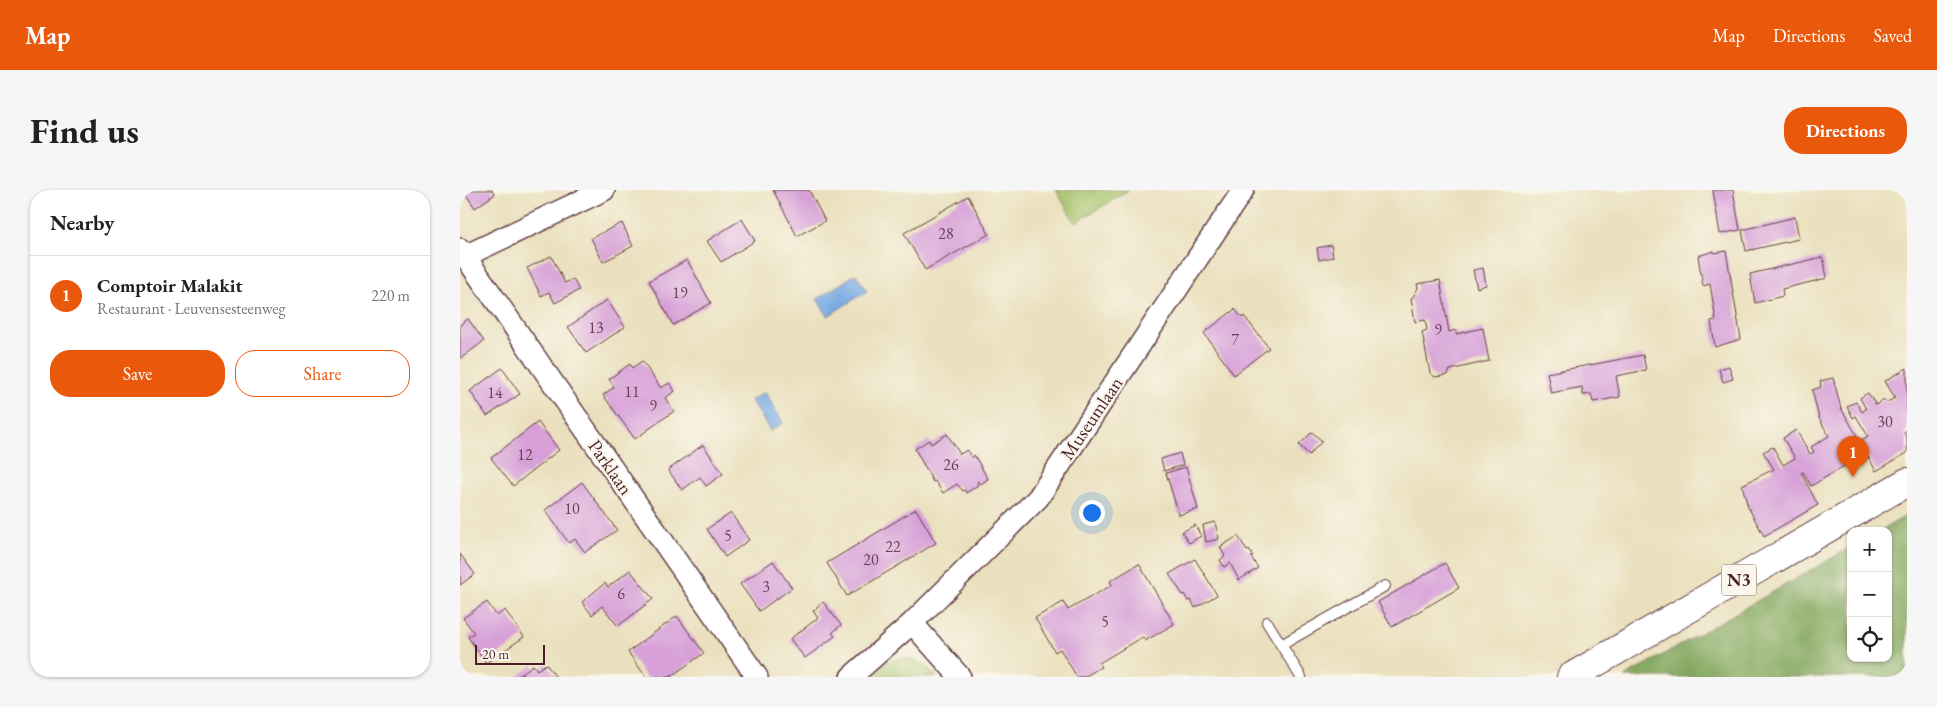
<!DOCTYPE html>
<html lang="en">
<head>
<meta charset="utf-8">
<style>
  body { margin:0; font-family:"EB Garamond",serif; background:#f6f6f6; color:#202124 }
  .controls { position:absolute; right:15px; bottom:15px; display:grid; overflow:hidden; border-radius:10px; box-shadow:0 1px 4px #0004 }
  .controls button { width:45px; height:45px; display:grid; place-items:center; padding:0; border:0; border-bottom:1px solid #e0e0e0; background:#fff; color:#202124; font:25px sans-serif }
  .scale { position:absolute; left:15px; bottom:12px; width:70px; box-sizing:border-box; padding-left:5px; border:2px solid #4a1f2b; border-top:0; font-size:14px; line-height:18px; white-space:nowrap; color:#4a1f2b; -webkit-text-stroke:4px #fbf7ec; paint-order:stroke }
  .you { position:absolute; left:631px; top:322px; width:18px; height:18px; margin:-12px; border:4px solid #fff; border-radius:50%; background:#1a73e8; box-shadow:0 0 0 8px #1a73e833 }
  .badge { display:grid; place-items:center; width:32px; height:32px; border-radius:50%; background:#ea580c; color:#fff; font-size:16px; font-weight:700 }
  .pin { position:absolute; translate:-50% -41px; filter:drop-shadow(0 1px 2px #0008) }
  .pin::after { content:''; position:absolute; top:26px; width:18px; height:15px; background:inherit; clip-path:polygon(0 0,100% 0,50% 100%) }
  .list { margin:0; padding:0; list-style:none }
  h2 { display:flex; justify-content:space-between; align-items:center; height:65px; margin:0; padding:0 20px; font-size:21px }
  h2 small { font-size:16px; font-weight:400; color:#757577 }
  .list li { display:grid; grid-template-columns:32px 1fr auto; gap:15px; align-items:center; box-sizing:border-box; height:80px; padding:0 20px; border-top:1px solid #e0e0e0 }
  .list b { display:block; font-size:19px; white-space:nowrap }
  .list p { margin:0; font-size:16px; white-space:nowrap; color:#757577 }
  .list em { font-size:16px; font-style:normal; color:#757577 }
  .actions { display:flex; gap:10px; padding:15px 20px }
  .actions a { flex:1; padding:11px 0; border:1px solid #ea580c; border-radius:20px; text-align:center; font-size:18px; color:#ea580c }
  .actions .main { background:#ea580c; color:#fff }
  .icon { flex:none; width:28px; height:28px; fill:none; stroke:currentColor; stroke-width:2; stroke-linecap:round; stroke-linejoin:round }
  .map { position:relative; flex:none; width:1447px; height:487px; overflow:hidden; border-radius:20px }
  header { display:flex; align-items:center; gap:30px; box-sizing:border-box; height:70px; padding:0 25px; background:#ea580c; color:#fff }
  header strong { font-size:24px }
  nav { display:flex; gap:28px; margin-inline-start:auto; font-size:18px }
  .intro { display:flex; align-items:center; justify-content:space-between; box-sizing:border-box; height:120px; padding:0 30px }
  h1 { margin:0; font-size:35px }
  .button { padding:12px 22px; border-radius:20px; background:#ea580c; color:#fff; font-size:18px; font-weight:700 }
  main { display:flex; gap:30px; padding:0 30px }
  aside { flex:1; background:#fff; border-radius:20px; box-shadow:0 1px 4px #0004 }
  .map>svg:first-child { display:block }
  .green { fill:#a2bf66; stroke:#766f48 }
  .forest { fill:#81a65b; stroke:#666243 }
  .water { fill:#76a9e2; stroke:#606486 }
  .building { fill:#d7a0d8 }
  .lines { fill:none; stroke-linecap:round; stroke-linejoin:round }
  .service-casing { stroke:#623c41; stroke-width:12 }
  .minor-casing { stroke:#623c41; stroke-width:24 }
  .primary-casing { stroke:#623c41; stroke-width:30 }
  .service { stroke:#fff; stroke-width:10 }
  .minor { stroke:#fff; stroke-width:21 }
  .primary { stroke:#fff; stroke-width:28 }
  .labels { text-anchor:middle; stroke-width:4.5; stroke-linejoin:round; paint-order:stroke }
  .number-label { font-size:16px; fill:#6d3f56 }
  .shield { fill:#fbf7ec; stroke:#7f6065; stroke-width:1 }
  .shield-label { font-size:18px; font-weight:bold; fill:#4a1f2b }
  .street-label { font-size:19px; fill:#4a1f2b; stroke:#fbf7ec }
</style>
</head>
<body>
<header>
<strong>Map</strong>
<nav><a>Map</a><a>Directions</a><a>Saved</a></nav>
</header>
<div class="intro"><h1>Find us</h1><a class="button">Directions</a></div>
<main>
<aside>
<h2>Nearby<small></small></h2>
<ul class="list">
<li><span class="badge">1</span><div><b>Comptoir Malakit</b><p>Restaurant · Leuvensesteenweg</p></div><em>220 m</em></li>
</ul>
<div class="actions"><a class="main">Save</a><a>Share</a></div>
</aside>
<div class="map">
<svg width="1447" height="487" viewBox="0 0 1447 487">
  <rect width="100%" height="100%" fill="#fbf7ec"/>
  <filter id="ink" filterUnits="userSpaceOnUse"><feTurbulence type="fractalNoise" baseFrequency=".02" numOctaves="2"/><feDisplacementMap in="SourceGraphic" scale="10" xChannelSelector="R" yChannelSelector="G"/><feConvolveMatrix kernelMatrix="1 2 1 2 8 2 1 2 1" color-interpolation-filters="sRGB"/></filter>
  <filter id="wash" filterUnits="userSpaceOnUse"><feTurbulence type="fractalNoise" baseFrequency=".0096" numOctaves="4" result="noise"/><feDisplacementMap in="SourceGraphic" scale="20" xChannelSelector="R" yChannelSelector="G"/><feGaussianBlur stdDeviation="1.12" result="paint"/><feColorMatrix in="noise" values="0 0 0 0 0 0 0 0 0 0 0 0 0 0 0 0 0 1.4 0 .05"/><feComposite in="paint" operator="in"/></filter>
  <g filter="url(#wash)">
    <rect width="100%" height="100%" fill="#eae0bd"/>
    <path class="green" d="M596,0H669L615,33Z
      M441,468C458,469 466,475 477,487H406L423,474Z"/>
    <path class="forest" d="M1447,325V487H1164L1391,357V468H1428V341H1420Z"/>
    <path class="water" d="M396,84L407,101L368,126L357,109Z
      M305,202L323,233L310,241L291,210Z"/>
    <g id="blocks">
      <path class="building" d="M3,0H32L35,4L15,18Z
        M313,0H349L365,31L337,46Z
        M1253,0H1273L1280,40L1260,44Z
        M508,6L529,44L465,80L444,43Z
        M1335,27L1339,49L1286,61L1282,40Z
        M282,29L295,51L261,72L247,51Z
        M162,33L173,56L143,72L131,48Z
        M871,55L873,67L859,70L857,58Z
        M1254,61V63L1266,61L1281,149L1255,157L1251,131L1256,130L1250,94L1243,96L1238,66Z
        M91,66L105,93L113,89L119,100L95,113L89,102L81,106L67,78Z
        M1363,67L1367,88L1322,99L1323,106L1295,113L1290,84Z
        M227,70L251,113L213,135L189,91Z
        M1023,78L1026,95L1017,98L1013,80Z
        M980,90L989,142L996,140V144L1023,138L1029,171L990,180L988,185L975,187L970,183L962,142L967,140L965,130L955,132L951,108L953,107L958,98L957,94Z
        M147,110L165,137L126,163L108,137Z
        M775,119L782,128L784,126L809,158L774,185L744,143Z
        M8,129L24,151L0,169V135Z
        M1183,165L1186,180L1156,186L1160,207L1133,212L1131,204L1123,205L1122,197L1091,203L1087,183Z
        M182,171L201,198L209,193L215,201L205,208L214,221L175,249L143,205L154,197L149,189L170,174L172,178Z
        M1269,176L1273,189L1263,192L1259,179Z
        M42,178L60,204L27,226L10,201Z
        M1447,178V240L1444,242L1447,248V263L1416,281L1406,263L1351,296L1343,282L1341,283L1358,315L1304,346L1288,317L1282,295L1314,279L1303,262L1313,257L1323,275L1335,268L1323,248L1336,240L1350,264L1354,262L1351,257L1369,246L1359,228L1352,200L1361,197L1360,191L1373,188L1381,218L1400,251L1408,246L1396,226L1393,228L1387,216L1396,212L1402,222L1406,219L1400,208L1408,203L1416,215L1424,210L1427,212L1435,208L1425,191Z
        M78,232L99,260L53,296L31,268Z
        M852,242L862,251L849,265L839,255Z
        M487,244L500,264L507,260L512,268L514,265L528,289L521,294L519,291L517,292L518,295L506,303L505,300L503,301L497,294L483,303L475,291L473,292L455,259L469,250L471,254Z
        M243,255L263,284L246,296L240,287L222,300L208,280Z
        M720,263L723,275L704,281L701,269Z
        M726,277L738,319L719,325L706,283Z
        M122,292L157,340L125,362L115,349L109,353L85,320Z
        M456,319L476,353L387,406L367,373Z
        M271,323L289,350L265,367L247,339Z
        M755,332L759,349L746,352L743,335Z
        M735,335L741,346L729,353L722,342Z
        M778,346L787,361L789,360L793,366L791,367L798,378L779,390L770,373L764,377L760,370L765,366L760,357Z
        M0,364L15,384L0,395Z
        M735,369L757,405L735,418L731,410L728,411L724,404L723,405L709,384Z
        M313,371L332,398L299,421L280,394Z
        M985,373L999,398L932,437L918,412Z
        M679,374L714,434L685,451L683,447L639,473L641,477L624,487H617L600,459L595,462L575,428L603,412L608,420L652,395L650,391Z
        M170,380L193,409L158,436L142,416L132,425L122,412L145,393L148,397Z
        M27,412L37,426L45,420L64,447L26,473L8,447L14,443L3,428Z
        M363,412L381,435L372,443L375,446L345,468L330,449L358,428L353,421Z
        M217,426L244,463L210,487H186L168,462Z
        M86,474L96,487H57L73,475L77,480Z"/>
    </g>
  </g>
  <g filter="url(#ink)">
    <use href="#blocks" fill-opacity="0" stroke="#623c41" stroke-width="1"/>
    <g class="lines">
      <defs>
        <path id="service" d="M807,432L841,487
          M821,455L925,396"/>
        <path id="minor" d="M0,59L297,487
          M5,66L144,0
          M452,433L500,487
          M391,487L452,433L578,308L783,0"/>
        <path id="primary" d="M1111,487L1447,292"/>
      </defs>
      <use href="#service" class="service-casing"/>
      <use href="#minor" class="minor-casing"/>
      <use href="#primary" class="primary-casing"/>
      <use href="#service" class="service"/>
      <use href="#minor" class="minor"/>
      <use href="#primary" class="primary"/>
    </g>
  </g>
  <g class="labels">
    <g class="number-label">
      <text x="486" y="49">28</text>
      <text x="220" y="108">19</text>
      <text x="136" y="143">13</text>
      <text x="978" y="145">9</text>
      <text x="775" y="155">7</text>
      <text x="172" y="207">11</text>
      <text x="35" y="208">14</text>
      <text x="193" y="221">9</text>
      <text x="1425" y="237">30</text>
      <text x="65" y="270">12</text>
      <text x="491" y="280">26</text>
      <text x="112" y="324">10</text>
      <text x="268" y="351">5</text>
      <text x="433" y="362">22</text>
      <text x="411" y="375">20</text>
      <text x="306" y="402">3</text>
      <text x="161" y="409">6</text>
      <text x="645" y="437">5</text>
    </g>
    <rect class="shield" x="1261.5" y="374.5" width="35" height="31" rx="4"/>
    <g class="shield-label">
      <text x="1279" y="396">N3</text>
    </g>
    <g class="street-label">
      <text transform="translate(631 228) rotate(-56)" y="7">Museumlaan</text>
      <text transform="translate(151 277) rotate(55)" y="7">Parklaan</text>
    </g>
  </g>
</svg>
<div class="controls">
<button>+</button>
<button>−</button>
<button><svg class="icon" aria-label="locate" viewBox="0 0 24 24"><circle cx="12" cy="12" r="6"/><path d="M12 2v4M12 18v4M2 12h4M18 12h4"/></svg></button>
</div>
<div class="scale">20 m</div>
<div class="you"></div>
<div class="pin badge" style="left:1393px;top:287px">1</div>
</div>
</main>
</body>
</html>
